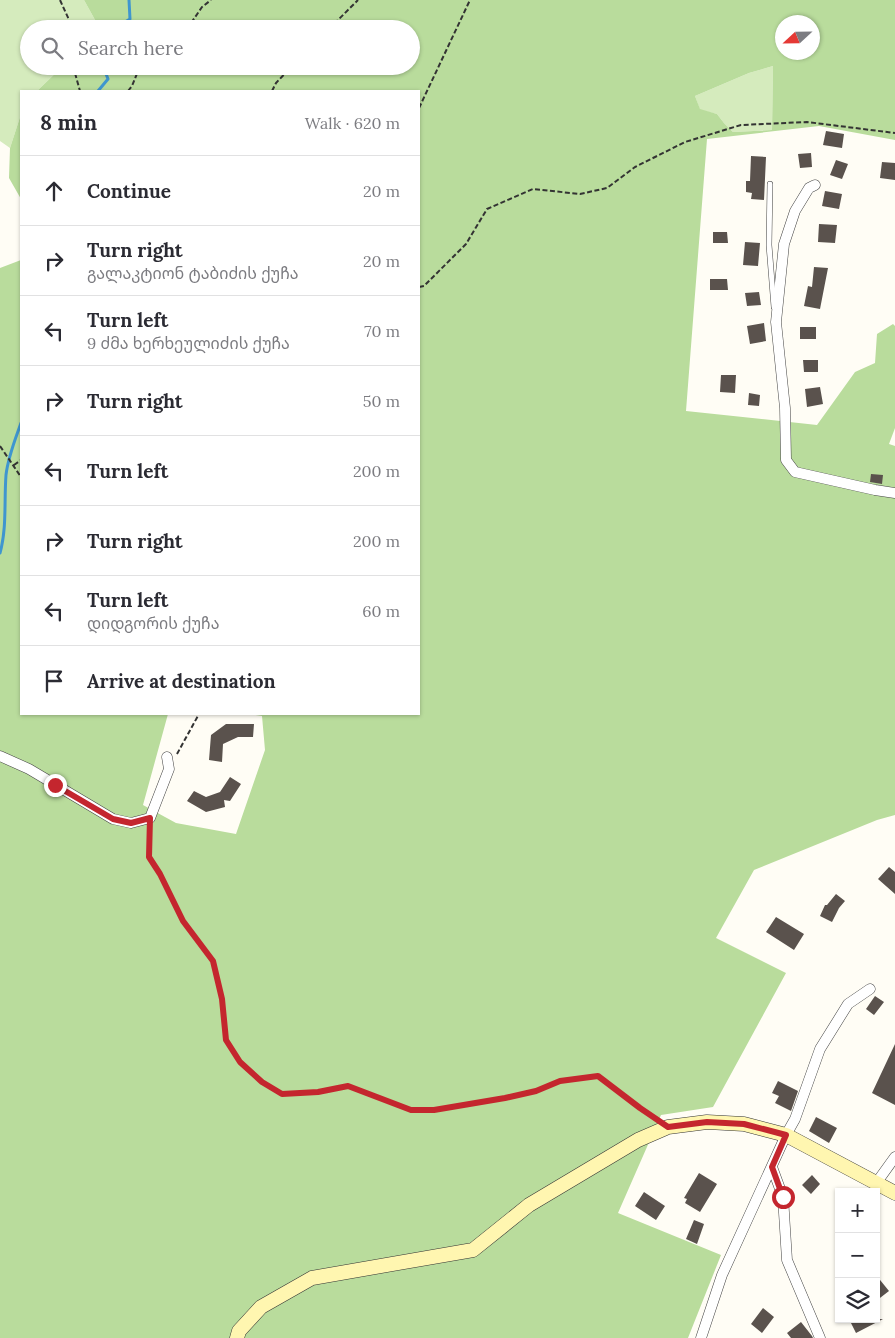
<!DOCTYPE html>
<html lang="en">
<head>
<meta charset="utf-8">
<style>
  body { margin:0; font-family:Lora,"Noto Sans Georgian",serif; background:#f2f2f3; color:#2b2b33 }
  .controls { position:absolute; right:15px; bottom:15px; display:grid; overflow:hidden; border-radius:0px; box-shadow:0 1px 4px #0004 }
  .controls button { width:45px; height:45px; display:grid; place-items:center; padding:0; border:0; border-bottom:1px solid #e1e1e2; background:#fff; color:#2b2b33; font:25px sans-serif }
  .compass { position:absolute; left:775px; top:15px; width:45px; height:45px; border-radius:50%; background:#fff; box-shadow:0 1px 4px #0004; rotate:248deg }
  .stop { position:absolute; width:15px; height:15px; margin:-11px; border:4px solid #c4262e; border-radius:50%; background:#fff }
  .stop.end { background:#c4262e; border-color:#fff; box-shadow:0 1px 5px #0008 }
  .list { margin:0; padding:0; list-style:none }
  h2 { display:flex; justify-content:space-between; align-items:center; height:65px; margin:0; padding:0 20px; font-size:21px }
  h2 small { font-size:16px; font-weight:400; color:#7c7c81 }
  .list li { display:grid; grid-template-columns:32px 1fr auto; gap:15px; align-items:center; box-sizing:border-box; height:70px; padding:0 20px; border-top:1px solid #e1e1e2 }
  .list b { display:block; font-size:19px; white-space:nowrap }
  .list p { margin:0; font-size:16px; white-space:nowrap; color:#7c7c81 }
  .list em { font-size:16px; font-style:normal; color:#7c7c81 }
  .icon { flex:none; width:28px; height:28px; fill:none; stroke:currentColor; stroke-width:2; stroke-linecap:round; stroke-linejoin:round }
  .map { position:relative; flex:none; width:895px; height:1338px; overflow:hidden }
  .search { position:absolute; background:#fff; box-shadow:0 1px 4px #0004; left:20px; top:20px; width:400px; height:55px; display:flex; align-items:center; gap:12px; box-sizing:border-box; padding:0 18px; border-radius:28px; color:#7c7c81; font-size:19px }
  .panel { position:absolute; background:#fff; box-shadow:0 1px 4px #0004; left:20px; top:90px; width:400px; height:625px; border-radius:0px }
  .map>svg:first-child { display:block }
  .green { fill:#d5ebbd }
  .forest { fill:#b9dc9c; fill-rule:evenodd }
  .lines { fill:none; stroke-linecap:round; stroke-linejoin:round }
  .stream { stroke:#3f96cf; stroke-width:3 }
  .building { fill:#5a524d }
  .lane-casing { stroke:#444; stroke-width:6 }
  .street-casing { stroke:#444; stroke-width:11 }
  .secondary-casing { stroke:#333; stroke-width:15 }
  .path { stroke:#333; stroke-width:2; stroke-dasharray:5 2.5; stroke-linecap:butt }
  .lane { stroke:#fff; stroke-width:5 }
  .street { stroke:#fff; stroke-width:10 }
  .secondary { stroke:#fff6b0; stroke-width:14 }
  .route { stroke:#c4262e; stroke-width:6 }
</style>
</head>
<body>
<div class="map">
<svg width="895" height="1338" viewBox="0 0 895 1338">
  <rect width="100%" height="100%" fill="#fffdf5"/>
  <path class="green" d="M0,0H84L100,29H29V66H63L37,91H21V114L10,148L0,141Z
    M773,66L772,130L733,132L724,123L717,114L700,110L695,96L749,73Z"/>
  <path class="forest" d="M84,0H895V140L819,126L707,139L686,411L817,425L855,372L875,363L877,334L893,324L895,326V428L889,444L895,446V815L877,820L754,870L716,938L786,973L713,1107L661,1115L618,1213L721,1255L688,1338H0V268L21,260V714H168L143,805L176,823L236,834L265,750L262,716L249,714H419V91H37L63,66H411V29H100ZM782,22H812V52H782ZM773,66L772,130L733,132L724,123L717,114L700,109L695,96L749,73Z
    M21,114V199L9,178L10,148Z"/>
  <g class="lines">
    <path class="stream" d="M113,29L130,19L129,0
      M98,91L108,79L103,66
      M0,553C7,528 4,501 6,475C8,457 15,440 21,423"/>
  </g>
  <path class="building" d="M826,131L844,134L842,148L823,145Z
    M811,153L812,167L800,168L798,154Z
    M751,156L766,157L764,200L751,199L752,193L746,192V181H750Z
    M836,160L848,164L842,179L830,175Z
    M882,162L895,163V180L880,178Z
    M825,191L842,194L839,209L822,206Z
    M819,224L837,225L835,243L818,242Z
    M713,232H727L728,243H713Z
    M745,242L760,243L758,266L743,265Z
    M814,267L828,268L820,309L804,306L808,286L812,287Z
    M710,279H727L728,290H710Z
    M759,292L761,305L747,306L745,293Z
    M764,323L766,341L750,344L747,326Z
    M800,327H816V339H800Z
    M803,360H818V372H804Z
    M721,375H736L735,393L720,392Z
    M820,387L823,404L807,407L805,389Z
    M749,393L760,395L759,406L748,405Z
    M871,474L883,475L882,484L870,482Z
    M226,724H254L253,737H238L223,744L222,762L209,760L211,735Z
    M230,777L241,784L230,801L224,800L225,807L206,812L187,801L194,791L206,797L220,792Z
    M889,867L895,872V894L878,879Z
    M836,894L845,901L839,908L832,922L820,916L825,905H827Z
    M776,917L804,934L794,950L766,932Z
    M875,996L884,1002L874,1015L866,1009Z
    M895,1044V1105L872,1093Z
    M778,1081L798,1091L791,1111L775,1103L779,1096L772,1093Z
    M816,1117L837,1128L829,1143L809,1131Z
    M699,1173L717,1184L700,1212L685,1203L687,1199L684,1198Z
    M812,1175L820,1184L811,1194L802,1185Z
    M644,1192L665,1206L656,1220L635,1206Z
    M694,1220L704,1224L697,1244L686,1239Z
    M876,1275L889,1291L876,1301Z
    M763,1308L774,1317L762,1333L751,1324Z
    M849,1319H883L856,1333Z
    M801,1322L812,1336L813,1338H791L787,1333Z"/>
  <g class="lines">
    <defs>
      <path id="lane" d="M770,184L769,245L774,307"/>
      <path id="street" d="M815,185L809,188L795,211L784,244L776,322L785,408L786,460L795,472L875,490L895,493
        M0,756L29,769L113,819L131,823L150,818L169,769L167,757
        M772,1167L783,1197L787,1260L820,1338
        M877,1182L895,1157
        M701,1338L722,1275L786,1135L795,1119L820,1049L848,1004L870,989"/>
      <path id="secondary" d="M237,1338L239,1331L261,1307L312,1278L473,1250L529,1205L638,1140L668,1127L707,1122L744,1124L786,1135L895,1193"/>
    </defs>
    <use href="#lane" class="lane-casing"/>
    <use href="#street" class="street-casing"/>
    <use href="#secondary" class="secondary-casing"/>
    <path class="path" d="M60,0L70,22L71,29
      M187,29L202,7L211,0
      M329,29L358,0
      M73,66L80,91
      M128,91L132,86L140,66
      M272,91L276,83L292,66
      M419,108L470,0
      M419,287L424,286L466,244L487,209L533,189L580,194L607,188L635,167L685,142L741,125L807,122L895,133
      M0,446L21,477
      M14,465L21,460
      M177,754L199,714
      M149,828V857L160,874L183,921L213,961L222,999L226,1040L240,1063L262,1082L282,1094L318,1092L348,1086L411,1110H434L505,1098L536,1091L560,1081L597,1076L657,1119"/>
    <use href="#lane" class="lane"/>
    <use href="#street" class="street"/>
    <use href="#secondary" class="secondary"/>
  </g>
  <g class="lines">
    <path class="route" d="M55,785L113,819L131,823L150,818L149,857L160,874L183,921L213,961L222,999L226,1040L240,1062L262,1082L282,1094L318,1092L348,1086L411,1110H434L505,1098L536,1091L560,1081L598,1076L640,1108L668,1127L707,1122L744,1124L786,1135L772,1167L783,1197"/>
  </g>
</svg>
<div class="controls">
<button>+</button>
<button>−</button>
<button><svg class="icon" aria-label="layers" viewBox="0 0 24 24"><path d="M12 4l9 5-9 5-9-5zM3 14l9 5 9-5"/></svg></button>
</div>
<svg class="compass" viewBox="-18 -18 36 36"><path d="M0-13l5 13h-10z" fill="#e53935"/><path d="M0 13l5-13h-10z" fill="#7c7c81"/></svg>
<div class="stop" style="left:783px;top:1197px"></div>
<div class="stop end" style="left:55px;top:785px"></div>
<div class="search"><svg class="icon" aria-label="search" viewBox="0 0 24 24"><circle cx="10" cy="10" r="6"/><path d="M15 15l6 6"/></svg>Search here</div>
<section class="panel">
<h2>8 min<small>Walk · 620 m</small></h2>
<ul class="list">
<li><svg class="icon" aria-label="ahead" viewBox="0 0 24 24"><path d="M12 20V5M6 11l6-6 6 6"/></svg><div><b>Continue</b></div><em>20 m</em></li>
<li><svg class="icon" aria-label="right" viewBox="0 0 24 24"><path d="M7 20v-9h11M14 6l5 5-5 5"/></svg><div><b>Turn right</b><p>გალაკტიონ ტაბიძის ქუჩა</p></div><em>20 m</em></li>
<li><svg class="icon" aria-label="left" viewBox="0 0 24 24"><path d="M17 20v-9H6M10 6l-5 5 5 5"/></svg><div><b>Turn left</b><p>9 ძმა ხერხეულიძის ქუჩა</p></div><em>70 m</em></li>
<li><svg class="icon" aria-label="right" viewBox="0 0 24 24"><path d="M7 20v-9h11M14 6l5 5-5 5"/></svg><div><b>Turn right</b></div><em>50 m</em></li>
<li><svg class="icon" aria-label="left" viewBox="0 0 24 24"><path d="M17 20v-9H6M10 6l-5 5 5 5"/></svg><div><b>Turn left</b></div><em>200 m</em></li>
<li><svg class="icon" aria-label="right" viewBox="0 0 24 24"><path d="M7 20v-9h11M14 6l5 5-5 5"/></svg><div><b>Turn right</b></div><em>200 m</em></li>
<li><svg class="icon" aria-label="left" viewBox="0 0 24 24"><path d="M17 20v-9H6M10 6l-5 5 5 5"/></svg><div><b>Turn left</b><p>დიდგორის ქუჩა</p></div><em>60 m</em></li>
<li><svg class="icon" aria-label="arrive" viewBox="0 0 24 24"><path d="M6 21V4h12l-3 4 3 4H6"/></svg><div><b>Arrive at destination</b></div></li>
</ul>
</section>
</div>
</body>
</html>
